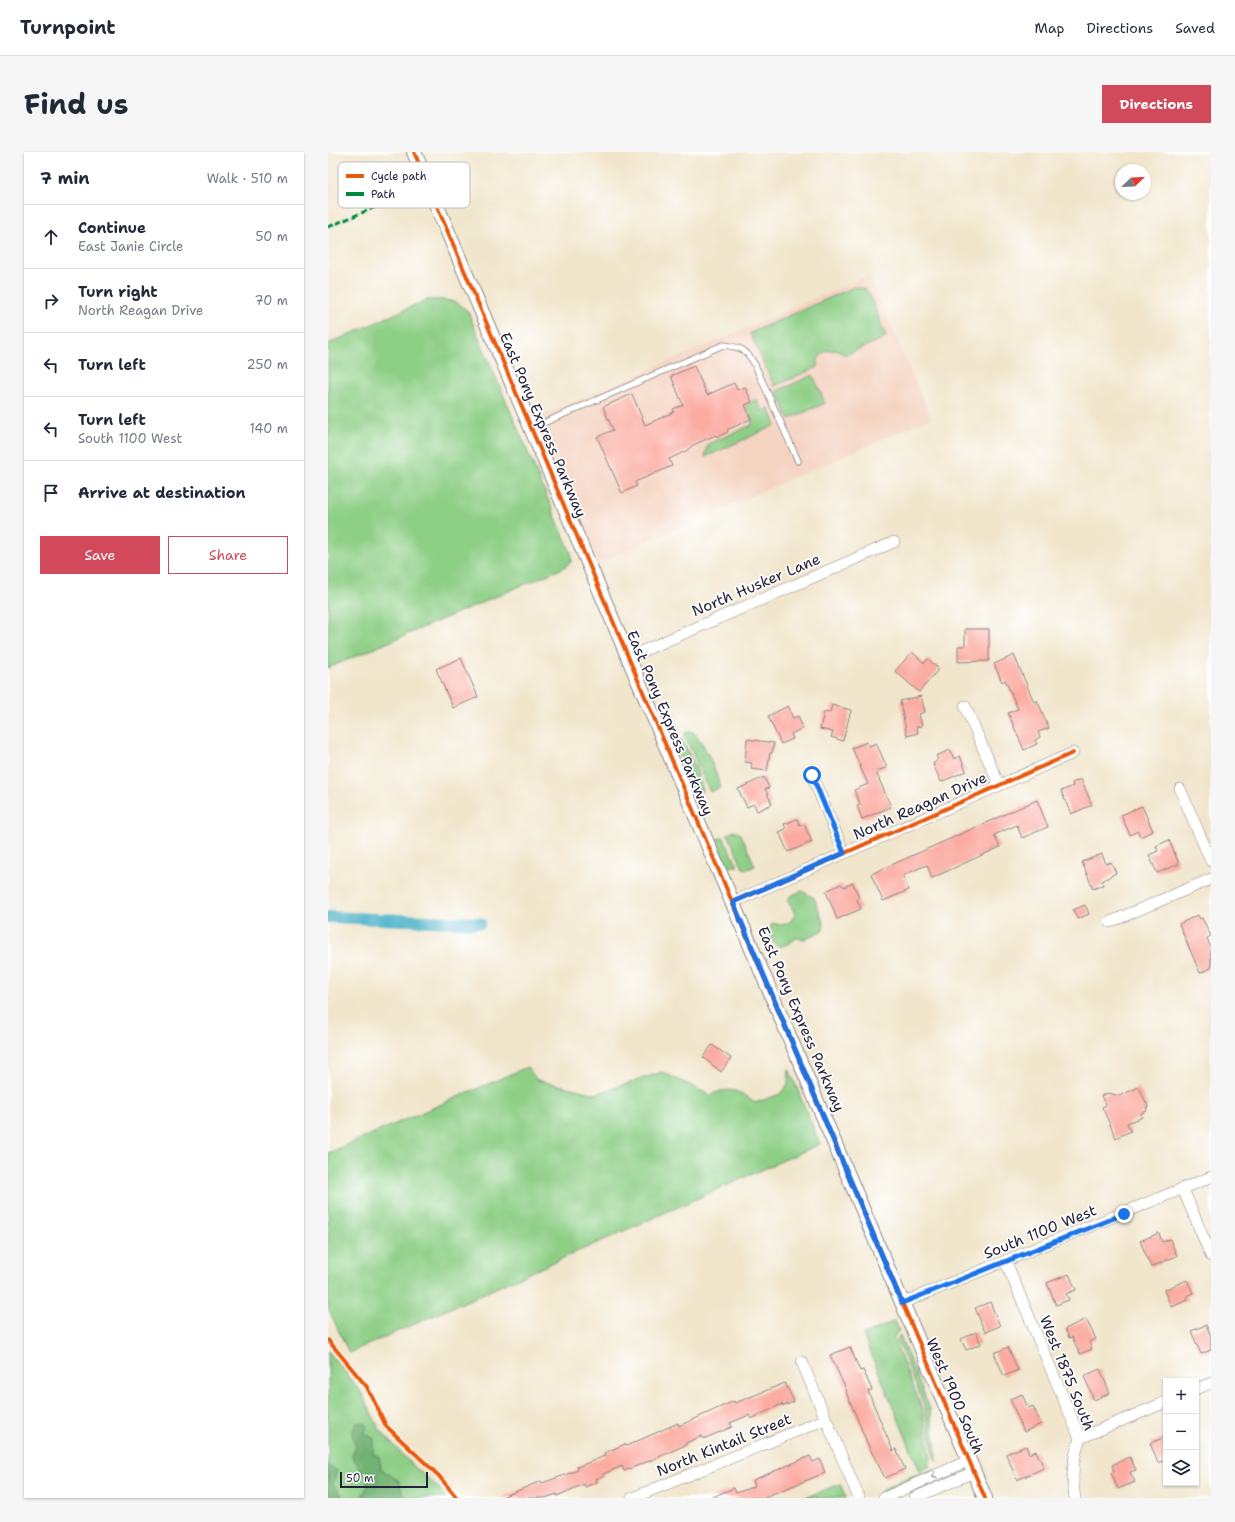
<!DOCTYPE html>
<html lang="en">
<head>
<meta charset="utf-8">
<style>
  body { margin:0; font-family:"Shantell Sans",sans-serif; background:#f6f6f7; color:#1f2937 }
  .controls { position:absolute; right:12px; bottom:12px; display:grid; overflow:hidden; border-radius:0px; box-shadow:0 1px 3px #0004 }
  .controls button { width:36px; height:36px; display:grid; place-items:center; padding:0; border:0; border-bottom:1px solid #e0e1e3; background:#fff; color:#1f2937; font:20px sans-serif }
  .compass { position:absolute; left:787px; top:12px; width:36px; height:36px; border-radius:50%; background:#fff; box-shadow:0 1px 3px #0004; rotate:67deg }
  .scale { position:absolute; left:12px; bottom:10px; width:88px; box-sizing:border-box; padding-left:4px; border:2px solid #22223b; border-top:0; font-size:11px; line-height:14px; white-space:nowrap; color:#22223b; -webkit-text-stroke:3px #fff; paint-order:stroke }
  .stop { position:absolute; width:12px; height:12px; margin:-9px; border:3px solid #1a73e8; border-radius:50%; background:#fff }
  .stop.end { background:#1a73e8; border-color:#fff; box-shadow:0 1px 4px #0008 }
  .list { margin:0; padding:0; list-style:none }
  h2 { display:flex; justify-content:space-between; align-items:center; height:52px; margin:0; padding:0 16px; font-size:17px }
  h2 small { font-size:13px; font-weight:400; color:#747a83 }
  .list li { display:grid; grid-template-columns:26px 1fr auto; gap:12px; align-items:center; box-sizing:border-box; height:64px; padding:0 16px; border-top:1px solid #e0e1e3 }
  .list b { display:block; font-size:15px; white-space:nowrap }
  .list p { margin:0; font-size:13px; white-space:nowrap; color:#747a83 }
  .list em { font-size:13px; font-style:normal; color:#747a83 }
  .actions { display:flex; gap:8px; padding:12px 16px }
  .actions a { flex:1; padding:9px 0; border:1px solid #d1495b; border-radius:0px; text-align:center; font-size:14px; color:#d1495b }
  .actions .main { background:#d1495b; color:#fff }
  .icon { flex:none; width:22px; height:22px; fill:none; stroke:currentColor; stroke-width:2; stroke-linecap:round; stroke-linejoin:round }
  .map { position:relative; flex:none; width:883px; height:1346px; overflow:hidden; border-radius:0px }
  header { display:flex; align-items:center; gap:24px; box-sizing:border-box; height:56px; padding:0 20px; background:#fff; border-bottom:1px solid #e0e1e3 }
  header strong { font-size:19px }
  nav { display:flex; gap:22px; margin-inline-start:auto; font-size:14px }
  .intro { display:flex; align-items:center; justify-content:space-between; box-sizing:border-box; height:96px; padding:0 24px }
  h1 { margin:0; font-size:28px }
  .button { padding:10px 18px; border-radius:0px; background:#d1495b; color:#fff; font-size:14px; font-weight:700 }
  main { display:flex; gap:24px; padding:0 24px }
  aside { flex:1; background:#fff; border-radius:0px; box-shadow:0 1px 3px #0004 }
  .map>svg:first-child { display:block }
  .built { fill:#f4d3c0 }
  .green { fill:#8ecf86; stroke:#587860 }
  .forest { fill:#72b273; stroke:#4a6a57 }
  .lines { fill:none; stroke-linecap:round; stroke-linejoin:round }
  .canal { stroke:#49b1c8; stroke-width:12 }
  .building { fill:#fbaba0 }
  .service-casing { stroke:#8a8484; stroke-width:7 }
  .minor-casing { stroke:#8a8484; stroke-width:12 }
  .tertiary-casing { stroke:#8a8484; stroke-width:16 }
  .service { stroke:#fff; stroke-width:5.5 }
  .minor { stroke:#fff; stroke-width:11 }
  .tertiary { stroke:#fff; stroke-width:14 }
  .quiet { stroke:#00873e; stroke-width:3; stroke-dasharray:6 3; stroke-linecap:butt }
  .cycleway-casing { stroke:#fff; stroke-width:6 }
  .cycleway { stroke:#e8590c; stroke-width:4 }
  .oneway { stroke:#9c9ca7 }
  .route { stroke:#1a73e8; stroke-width:5 }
  .labels { text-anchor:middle; stroke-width:3.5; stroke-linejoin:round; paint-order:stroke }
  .street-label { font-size:15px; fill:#22223b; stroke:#fff }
  .key { fill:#fff; stroke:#bdbdc4; stroke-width:1 }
  .key-label { font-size:11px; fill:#22223b }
</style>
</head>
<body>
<header>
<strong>Turnpoint</strong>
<nav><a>Map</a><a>Directions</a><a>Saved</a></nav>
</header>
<div class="intro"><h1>Find us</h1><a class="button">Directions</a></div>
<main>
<aside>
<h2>7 min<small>Walk · 510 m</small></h2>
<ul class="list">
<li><svg class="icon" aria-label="ahead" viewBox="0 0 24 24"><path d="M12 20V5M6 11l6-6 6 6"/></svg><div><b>Continue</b><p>East Janie Circle</p></div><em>50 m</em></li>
<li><svg class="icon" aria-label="right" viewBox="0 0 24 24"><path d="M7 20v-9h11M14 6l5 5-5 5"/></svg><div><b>Turn right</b><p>North Reagan Drive</p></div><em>70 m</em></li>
<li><svg class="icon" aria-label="left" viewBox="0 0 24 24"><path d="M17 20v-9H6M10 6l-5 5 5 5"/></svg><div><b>Turn left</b></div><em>250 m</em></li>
<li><svg class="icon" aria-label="left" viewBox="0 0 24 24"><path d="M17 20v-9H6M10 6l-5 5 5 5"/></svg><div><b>Turn left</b><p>South 1100 West</p></div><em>140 m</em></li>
<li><svg class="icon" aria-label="arrive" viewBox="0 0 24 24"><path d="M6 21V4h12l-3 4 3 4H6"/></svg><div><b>Arrive at destination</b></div></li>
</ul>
<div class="actions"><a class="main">Save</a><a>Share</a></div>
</aside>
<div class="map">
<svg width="883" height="1346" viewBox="0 0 883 1346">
  <rect width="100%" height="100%" fill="#fff"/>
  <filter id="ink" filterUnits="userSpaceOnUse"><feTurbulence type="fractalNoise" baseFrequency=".025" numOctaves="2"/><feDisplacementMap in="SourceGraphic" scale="8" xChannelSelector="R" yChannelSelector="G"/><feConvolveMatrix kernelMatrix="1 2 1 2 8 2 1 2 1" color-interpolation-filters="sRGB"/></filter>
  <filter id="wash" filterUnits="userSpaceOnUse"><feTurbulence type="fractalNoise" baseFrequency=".012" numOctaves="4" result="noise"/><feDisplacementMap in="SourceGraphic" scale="16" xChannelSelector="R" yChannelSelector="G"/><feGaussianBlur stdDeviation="0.9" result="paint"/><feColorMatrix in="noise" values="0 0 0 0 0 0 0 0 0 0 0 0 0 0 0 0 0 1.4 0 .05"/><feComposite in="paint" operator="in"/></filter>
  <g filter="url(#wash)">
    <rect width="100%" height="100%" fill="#f1e6cc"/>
    <path class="built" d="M541,123L603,266L270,411L207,267Z"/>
    <path class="green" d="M526,135L537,137L541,141L558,185L518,203L508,198L497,199L490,207V215L446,234L422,181Z
      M98,148C115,148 129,146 140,160L243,401V410L235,416L0,516V192Z
      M485,223L497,251L461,267L449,239Z
      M429,247L434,259L441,256L448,273L377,305L380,292L424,273V268L417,253Z
      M363,579C376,585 387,621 393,635L382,640L356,582Z
      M354,587L368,616L375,638L368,642L346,590Z
      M406,679L413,682L427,714L420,717L415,716L400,682Z
      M395,685L410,714L399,715L387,688Z
      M474,739L486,746L496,773L495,778L478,787L468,786C452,798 447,798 440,779L445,771C455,775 462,772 467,763C464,750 449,748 474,739Z
      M199,915L209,928L268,942L334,920L382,943C403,934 409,938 427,951L452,942L460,932L461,917L492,992L21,1201L0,1156V1001Z
      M567,1169L571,1178L566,1185V1188L594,1256L603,1307L602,1314L592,1319L535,1183Z
      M572,1183L602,1257L610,1311L606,1305L596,1253L569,1187Z
      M0,1199L33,1240L52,1278L83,1312L110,1335L118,1346H0Z
      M607,1318L553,1342H551C555,1334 597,1318 607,1318Z
      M512,1332L518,1346H476Z"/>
    <path class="forest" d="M28,1271H37L39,1276L36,1281L46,1287L45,1302L51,1305L53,1317L71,1329L74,1340L79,1346H33L40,1334L38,1324L24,1304L28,1295L24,1283Z
      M0,1313L9,1319L5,1332L13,1342L14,1346H0Z"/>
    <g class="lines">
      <path class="canal" d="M0,765L152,771"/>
    </g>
    <g id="blocks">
      <path class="building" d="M366,214L379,243L406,231L409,238L417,235L424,250L417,253L423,267L399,278L400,280L389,285L388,283L365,293L358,299L341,307L344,314L307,330L309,334L294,341L269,285L285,278L275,255L304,242L317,273L346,260L345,257L355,253L343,224Z
        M637,477H661V509L630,510V494H637Z
        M584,500L596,511L600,507L611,517L591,540L567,519Z
        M686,503L706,550L709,548L721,576L710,580L712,585L707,588L709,592L696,598L680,561L690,557L677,528L674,530L666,512Z
        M133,506L150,545L125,556L108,517Z
        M593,544L597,560L591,562L594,574L588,575L590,581L579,584L572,549Z
        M504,553L523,558L515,589L503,585L505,580L492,577L496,560L502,561Z
        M460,554L465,566L470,564L475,576L463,582L465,587L453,592L440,564Z
        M419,587L446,591L444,601H442L439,619L423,617L424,611L417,610Z
        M539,590L541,594L548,591L559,615L548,620L563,655L534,667L529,654L532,652L526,638L540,632L524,596Z
        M622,598L626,607L632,604L638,619L613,630L605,612L610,607L608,604Z
        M436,625L441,636L437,637L444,652L429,659L426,652L419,655L410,637Z
        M753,627L764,653L743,662L733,639L745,634L744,631Z
        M709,648L720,675L694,686L689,673L666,683L672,695L604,726L599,713L580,721L575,724L581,738L555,749L543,722Z
        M814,654L825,679L812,685L810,679L802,683L793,663Z
        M469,667L472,674L476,672L484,690L460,700L451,680L458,677L456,672Z
        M841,688L851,712L829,721L821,703L830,699L828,694Z
        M774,702L778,712L783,710L788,721L774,729L775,733L765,737L754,710Z
        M525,731L531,746L529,747L533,757L509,767L498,739L513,732L516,735Z
        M757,753L761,762L750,767L745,758Z
        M870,763L872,767L874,766L883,784L879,786L883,796V816L872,821L851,772Z
        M384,893L403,906L393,920L375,905Z
        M811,935L820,955L818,956L819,959L813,961L814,965L799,971L803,979L788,986L774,955L778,953L773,944L781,941L791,944Z
        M831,1081L834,1090L842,1087L849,1104L823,1115L812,1089Z
        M741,1122L748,1138L738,1142L741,1148L728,1153L719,1131Z
        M859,1128L865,1141L859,1144L860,1148L843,1155L836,1138Z
        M662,1150L672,1174L657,1180L647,1156Z
        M758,1167L768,1187L761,1190L764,1197L752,1202L744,1185L741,1186L737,1177Z
        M878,1173L883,1185V1198L873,1202L863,1179Z
        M648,1180L653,1192L638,1198L633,1187Z
        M522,1195L532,1219L535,1218L544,1238L540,1239L565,1299L568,1297L577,1317L557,1326L541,1295L518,1240L519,1239L502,1203Z
        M680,1195L690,1218L676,1224L666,1201Z
        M772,1217L782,1241L766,1248L756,1224Z
        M457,1231L466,1250L455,1254L454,1252L423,1267L421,1263L402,1271L404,1275L375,1287L374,1284L358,1291V1293L326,1307L296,1319L294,1314L275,1322L276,1324L268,1327L269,1330L257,1335L256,1332L229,1344V1342L217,1346H172L213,1329L214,1331L234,1324L250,1318L249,1315L277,1304L276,1301L297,1292L298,1294L350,1271L351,1274L406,1249L407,1251Z
        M694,1242L700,1256L705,1254L713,1272L696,1280L682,1247Z
        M838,1285V1308L830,1311L822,1291Z
        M698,1294L701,1302L708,1299L716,1316L689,1328L678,1302Z
        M482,1304L485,1310L492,1307L497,1321L434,1346H382L406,1336L408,1341L427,1334L425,1328Z
        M802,1305L808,1318L802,1320L807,1330L790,1337L783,1321L786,1320L784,1313Z"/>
    </g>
  </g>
  <g filter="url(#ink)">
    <use href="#blocks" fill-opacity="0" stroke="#8a8484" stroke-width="1"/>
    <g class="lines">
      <defs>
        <path id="service" d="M204,276L395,193C413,195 418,197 427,213L470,309"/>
        <path id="minor" d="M301,505L566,390
          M637,554L671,633
          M484,623L516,701
          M852,637L883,709
          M405,750L745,601
          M782,770L883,727
          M855,1037L883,1104
          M678,1110L752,1286C745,1306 743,1325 747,1346
          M574,1151L883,1025
          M474,1210L531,1346
          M868,1237L883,1231
          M752,1286L838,1250
          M304,1346L498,1267
          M556,1346L642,1308
          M586,1346L646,1320"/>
        <path id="tertiary" d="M86,0L657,1346"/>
      </defs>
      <use href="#service" class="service-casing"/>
      <use href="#minor" class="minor-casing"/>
      <use href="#tertiary" class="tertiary-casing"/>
      <use href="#service" class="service"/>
      <use href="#minor" class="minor"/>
      <use href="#tertiary" class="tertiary"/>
      <path class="quiet" d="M0,75L100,33"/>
      <defs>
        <path id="cycleway" d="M86,0L657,1346
          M405,750L745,601
          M0,1188L39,1235L58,1274L111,1324L129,1346"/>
      </defs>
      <use href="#cycleway" class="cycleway-casing"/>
      <use href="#cycleway" class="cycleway"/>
    </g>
    <defs><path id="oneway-chevron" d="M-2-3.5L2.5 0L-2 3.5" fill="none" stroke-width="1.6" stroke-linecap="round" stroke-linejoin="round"/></defs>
    <use class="oneway" href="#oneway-chevron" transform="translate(606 1324) rotate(157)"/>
  </g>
  <g class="lines" filter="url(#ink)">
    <path class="route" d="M484,623L516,701L405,750L574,1151L796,1062"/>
  </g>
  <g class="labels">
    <g class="street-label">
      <text transform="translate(215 273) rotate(67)" y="5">East Pony Express Parkway</text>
      <text transform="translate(428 433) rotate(-23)" y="5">North Husker Lane</text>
      <text transform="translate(342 571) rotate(67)" y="5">East Pony Express Parkway</text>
      <text transform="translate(592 654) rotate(-24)" y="5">North Reagan Drive</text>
      <text transform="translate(473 867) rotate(67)" y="5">East Pony Express Parkway</text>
      <text transform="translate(712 1080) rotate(-22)" y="5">South 1100 West</text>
      <text transform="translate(739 1221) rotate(68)" y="5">West 1875 South</text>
      <text transform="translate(627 1244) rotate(67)" y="5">West 1900 South</text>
      <text transform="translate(396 1293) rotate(-22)" y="5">North Kintail Street</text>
    </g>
  </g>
  <rect x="10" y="10" width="132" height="46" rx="6" class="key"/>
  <rect x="18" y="22" width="18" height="4" fill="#e8590c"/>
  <rect x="18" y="40" width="18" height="4" fill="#00873e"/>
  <g class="key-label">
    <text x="43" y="28">Cycle path</text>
    <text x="43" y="46">Path</text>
  </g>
</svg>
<div class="controls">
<button>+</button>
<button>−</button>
<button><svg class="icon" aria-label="layers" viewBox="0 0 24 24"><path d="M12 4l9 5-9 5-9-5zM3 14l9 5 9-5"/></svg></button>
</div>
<svg class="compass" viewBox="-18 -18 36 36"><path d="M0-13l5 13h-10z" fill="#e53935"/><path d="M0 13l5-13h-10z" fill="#747a83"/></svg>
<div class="scale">50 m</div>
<div class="stop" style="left:484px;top:623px"></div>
<div class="stop end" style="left:796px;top:1062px"></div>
</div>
</main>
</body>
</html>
